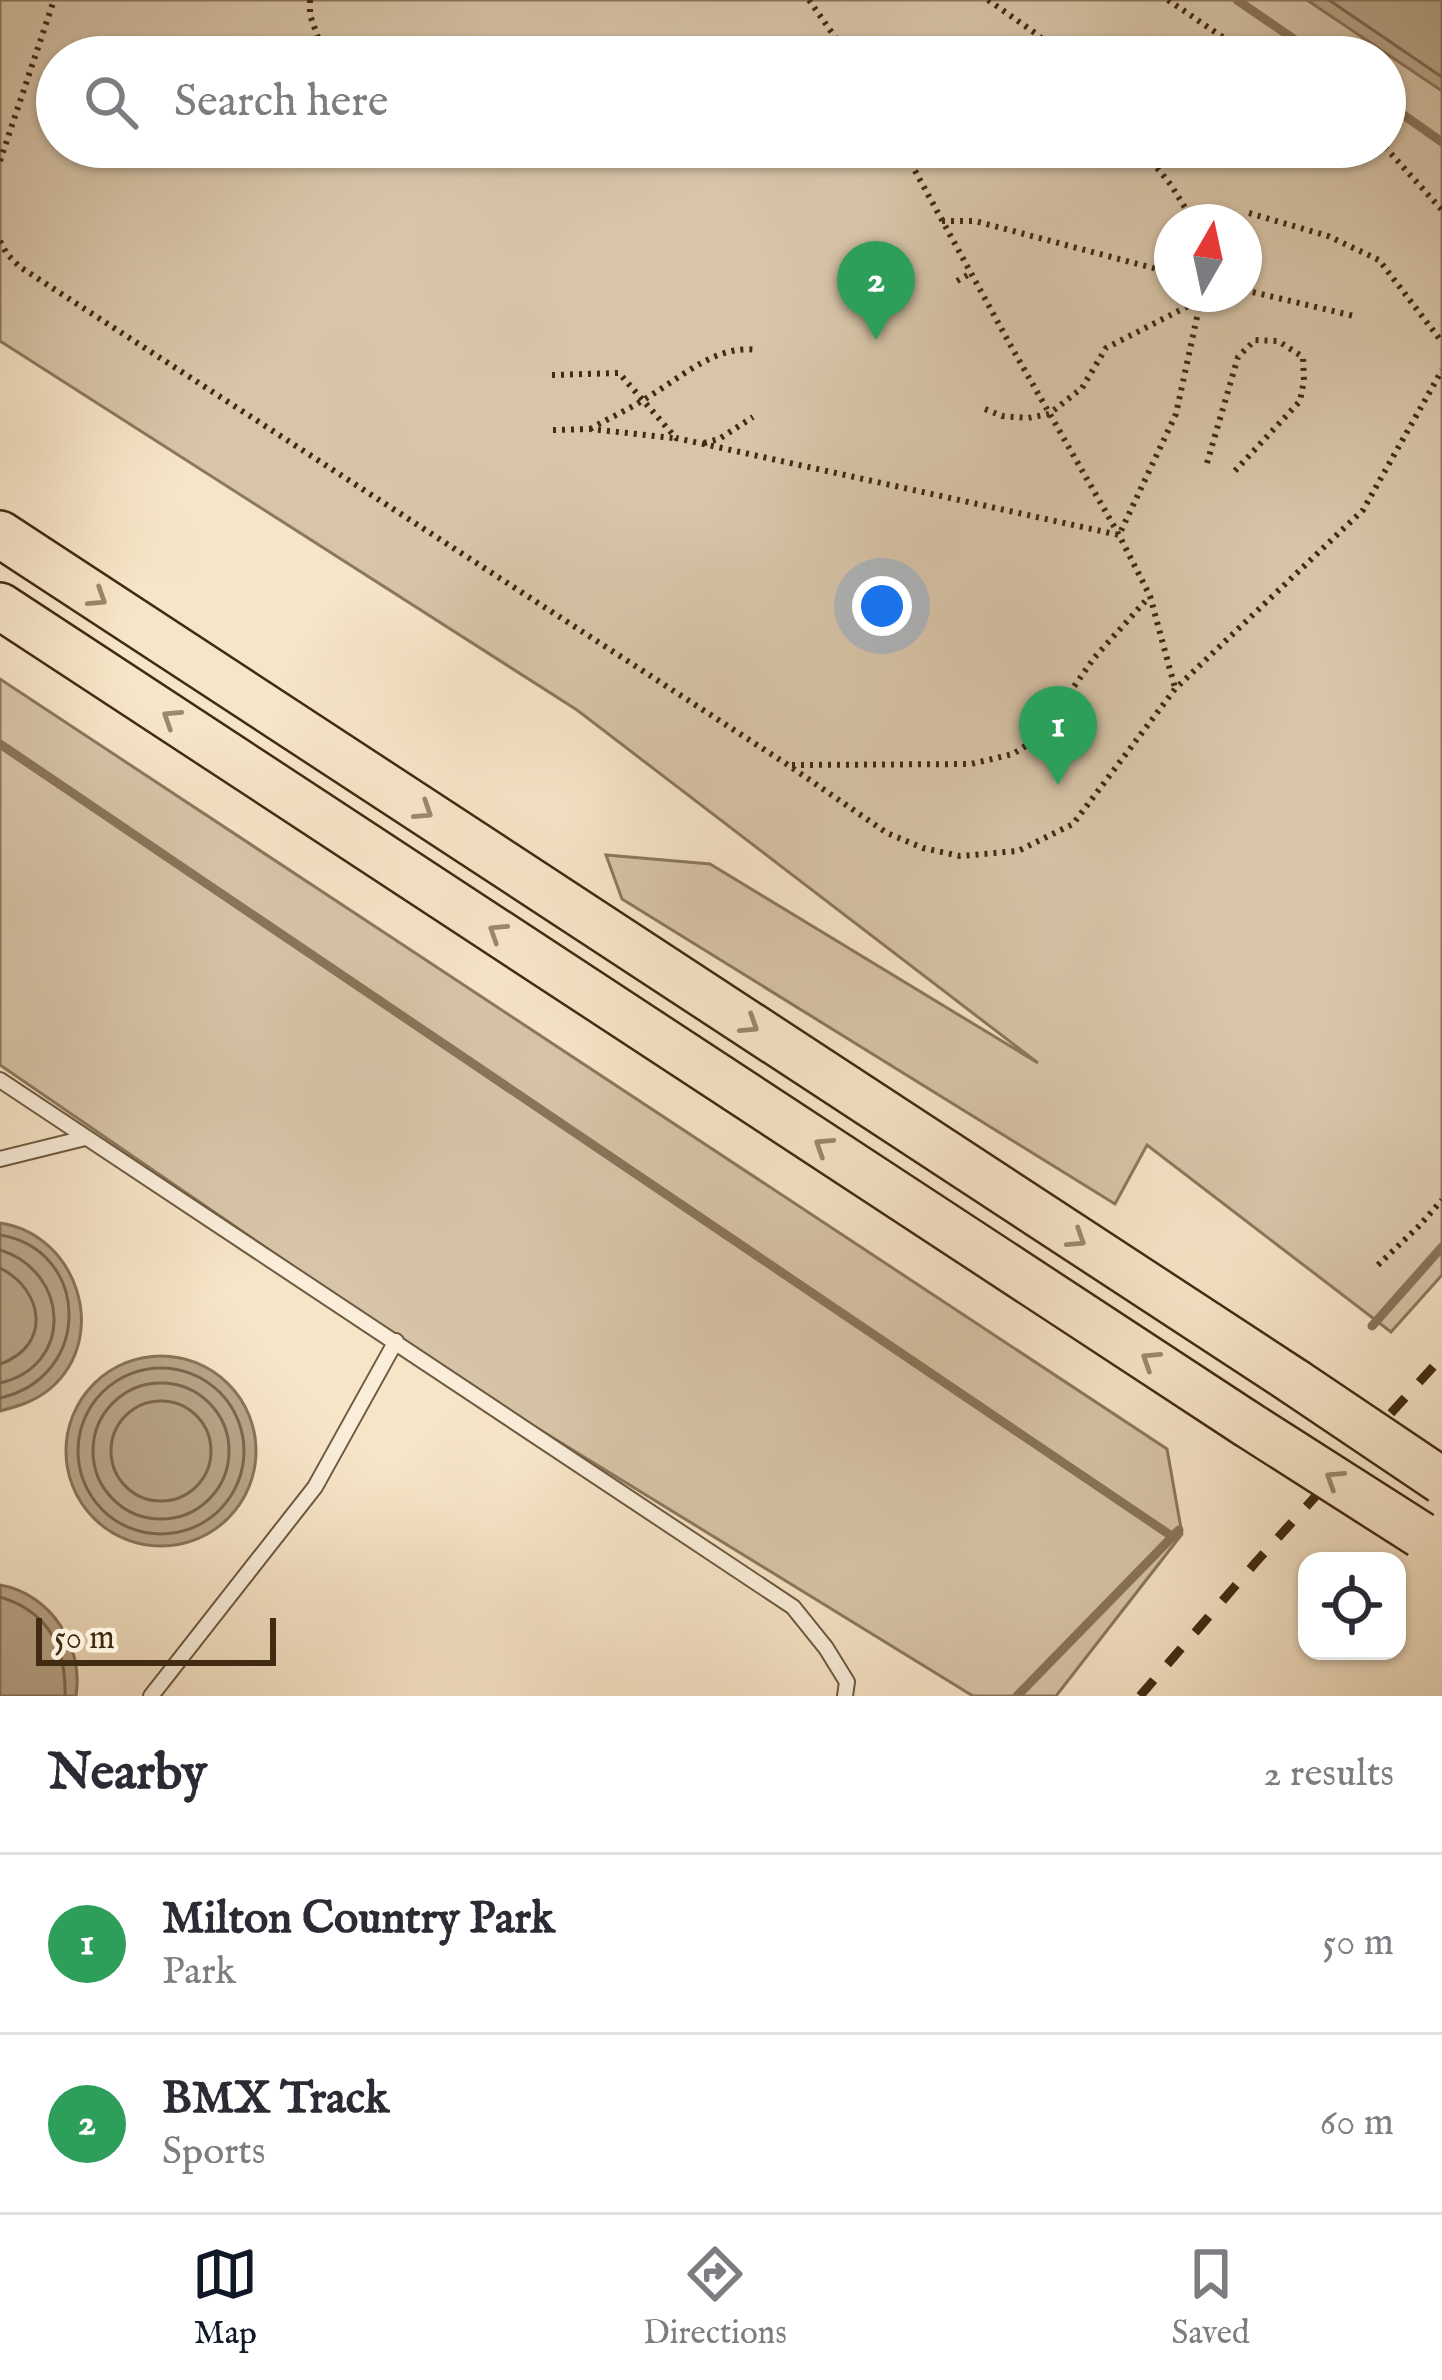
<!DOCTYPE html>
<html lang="en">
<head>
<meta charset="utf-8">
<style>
  body { margin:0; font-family:"IM FELL English",serif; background:#f7f7f7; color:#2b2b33 }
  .controls { position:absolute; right:36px; bottom:36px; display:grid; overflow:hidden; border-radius:24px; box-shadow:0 3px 9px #0004 }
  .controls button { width:108px; height:108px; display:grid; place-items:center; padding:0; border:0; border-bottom:3px solid #e1e1e2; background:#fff; color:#2b2b33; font:60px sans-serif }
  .compass { position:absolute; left:1154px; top:204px; width:108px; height:108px; border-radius:50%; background:#fff; box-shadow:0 3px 9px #0004; rotate:9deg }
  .scale { position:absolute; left:36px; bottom:30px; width:240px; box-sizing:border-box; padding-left:12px; border:6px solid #412b11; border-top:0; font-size:33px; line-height:42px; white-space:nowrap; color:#412b11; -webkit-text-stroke:9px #faeedb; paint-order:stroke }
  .you { position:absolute; left:882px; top:606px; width:42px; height:42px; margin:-30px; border:9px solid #fff; border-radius:50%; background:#1a73e8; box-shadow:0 0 0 18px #1a73e833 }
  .badge { display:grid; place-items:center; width:78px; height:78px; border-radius:50%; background:#111827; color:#fff; font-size:39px; font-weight:700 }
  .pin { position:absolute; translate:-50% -99px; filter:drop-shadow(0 3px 6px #0008) }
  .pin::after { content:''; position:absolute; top:63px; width:42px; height:36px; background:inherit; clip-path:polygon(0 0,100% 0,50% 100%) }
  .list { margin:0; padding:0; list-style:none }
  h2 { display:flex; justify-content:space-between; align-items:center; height:156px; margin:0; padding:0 48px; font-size:51px }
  h2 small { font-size:39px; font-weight:400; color:#7c7c81 }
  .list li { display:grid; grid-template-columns:78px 1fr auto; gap:36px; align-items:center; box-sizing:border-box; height:180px; padding:0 48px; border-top:3px solid #e1e1e2 }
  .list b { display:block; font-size:45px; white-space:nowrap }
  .list p { margin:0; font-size:39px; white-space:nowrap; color:#7c7c81 }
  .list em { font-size:39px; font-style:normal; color:#7c7c81 }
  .icon { flex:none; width:66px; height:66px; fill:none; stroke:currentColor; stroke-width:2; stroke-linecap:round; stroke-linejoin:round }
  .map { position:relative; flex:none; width:1442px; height:1696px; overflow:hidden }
  .search { position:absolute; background:#fff; box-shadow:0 3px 9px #0004; left:36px; right:36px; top:36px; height:132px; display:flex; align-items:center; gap:30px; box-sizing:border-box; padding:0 42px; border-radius:66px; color:#7c7c81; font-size:45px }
  .sheet { height:516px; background:#fff }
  nav { display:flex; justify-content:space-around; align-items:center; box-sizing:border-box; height:168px; border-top:3px solid #e1e1e2; background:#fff; font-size:33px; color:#7c7c81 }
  nav a { display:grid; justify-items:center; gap:6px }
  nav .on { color:#111827 }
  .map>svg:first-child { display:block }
  .green { fill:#d8c5a9; stroke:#8c785d; stroke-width:3; fill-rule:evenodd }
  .water { fill:#b9a68a; stroke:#89755a; stroke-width:3 }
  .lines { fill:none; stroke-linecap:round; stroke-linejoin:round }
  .shore { stroke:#7d684e; stroke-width:3 }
  .stream { stroke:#89755a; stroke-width:9 }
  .service-casing { stroke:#6e5a3f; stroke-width:18 }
  .trunk-casing { stroke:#412b11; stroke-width:50 }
  .path { stroke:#412b11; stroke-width:6; stroke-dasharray:3 6; stroke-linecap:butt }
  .service { stroke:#faeedb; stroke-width:14 }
  .trunk { stroke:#f7e5c8; stroke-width:45 }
  .rail { stroke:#412b11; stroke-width:9; stroke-dasharray:21 21; stroke-linecap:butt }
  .trunk-bridge-casing { stroke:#412b11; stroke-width:50; stroke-linecap:butt }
  .trunk-bridge { stroke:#f7e5c8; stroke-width:45 }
  .oneway { stroke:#9c886c }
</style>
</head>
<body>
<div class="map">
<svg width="1442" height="1696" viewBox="0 0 1442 1696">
  <rect width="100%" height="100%" fill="#f7e5c8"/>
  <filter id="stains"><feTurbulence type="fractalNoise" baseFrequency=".00167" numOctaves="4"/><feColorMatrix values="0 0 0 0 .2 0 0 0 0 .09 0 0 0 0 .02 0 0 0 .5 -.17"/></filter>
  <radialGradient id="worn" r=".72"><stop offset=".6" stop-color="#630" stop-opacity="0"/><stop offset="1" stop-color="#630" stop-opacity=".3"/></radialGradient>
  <path class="green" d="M0,0H1442V1275L1391,1332L1147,1145L1115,1204L622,899L606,855L710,864L1038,1063L577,710L0,341ZM57,57H1385V147H57ZM1172,222H1244V294H1172Z
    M0,679L1167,1449L1182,1534L1056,1696H973L454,1377L0,1065Z"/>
  <path class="water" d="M1307,0H1442V91Z
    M0,1223C76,1234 111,1335 51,1388C36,1401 19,1406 0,1411Z
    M66 1451a95 95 0 1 1 190 0a95 95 0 1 1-190 0Z
    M0,1585C51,1594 84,1646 76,1696H0Z"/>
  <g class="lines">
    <path class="shore" d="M1329,0L1442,77
      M0,1235C91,1250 93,1377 0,1398
      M0,1250C70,1272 74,1366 0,1383
      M0,1268C44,1290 52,1346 0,1364
      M78 1451a83 83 0 1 1 166 0a83 83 0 1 1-166 0Z
      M93 1451a68 68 0 1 1 136 0a68 68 0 1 1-136 0Z
      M111 1451a50 50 0 1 1 100 0a50 50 0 1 1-100 0Z
      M0,1597C49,1612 66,1647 65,1696"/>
    <path class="stream" d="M1237,0L1320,57
      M1385,102L1442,142
      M0,744L1173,1537
      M1372,1326L1442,1247
      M1017,1696L1179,1530"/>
    <defs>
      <path id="service" d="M0,1080L793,1607L826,1648L847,1682L845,1696
        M0,1159L85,1138
        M151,1696L315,1487L396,1341"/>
      <path id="trunk" d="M0,534L1295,1382
        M0,606L1247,1424"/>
    </defs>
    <use href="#service" class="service-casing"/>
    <use href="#trunk" class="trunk-casing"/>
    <path class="path" d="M310,0V15L325,57
      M809,0L849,57
      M988,0L1038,35L1060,57
      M1168,0L1252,57
      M902,147L1012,348L1119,535L1150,596L1175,688
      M1140,147L1171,185L1194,222
      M1385,147L1442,210
      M0,161L54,0
      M1249,213L1328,236L1379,260L1442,342
      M942,221H975L1172,273
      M0,241L7,254L20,267L788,765L887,833L923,848L960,856L1018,851L1073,824L1175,689L1363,510L1442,370
      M957,281L971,273
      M1244,290L1354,316
      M552,375L619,373L676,438L1119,535L1176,414L1202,294
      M985,409L1002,416L1028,418L1049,414L1082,388L1106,348L1200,300
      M590,429C609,418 630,409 648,397C682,377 716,344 758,350
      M553,430L590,429L673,438
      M704,443L719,439L753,417
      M1207,463L1238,357L1255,340L1278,341L1303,357L1304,380L1300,401L1233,473
      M792,765L971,764L1013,754L1038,738L1094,658L1148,598
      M1378,1265L1418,1227L1442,1200"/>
    <use href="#service" class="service"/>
    <use href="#trunk" class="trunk"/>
    <path class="rail" d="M1140,1696L1256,1562L1442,1357"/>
    <defs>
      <path id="trunk-bridge" d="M1295,1382L1442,1481
        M1247,1424L1421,1535"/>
    </defs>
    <use href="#trunk-bridge" class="trunk-bridge-casing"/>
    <use href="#trunk-bridge" class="trunk-bridge"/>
  </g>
  <defs><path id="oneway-chevron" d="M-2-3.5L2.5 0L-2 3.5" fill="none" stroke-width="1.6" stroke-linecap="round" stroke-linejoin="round" transform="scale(3)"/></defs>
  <g class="oneway">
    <use href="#oneway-chevron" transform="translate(98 598) rotate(33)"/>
    <use href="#oneway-chevron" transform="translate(171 718) rotate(-147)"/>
    <use href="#oneway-chevron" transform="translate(424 811) rotate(33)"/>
    <use href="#oneway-chevron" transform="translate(497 932) rotate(-147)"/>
    <use href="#oneway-chevron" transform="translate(750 1025) rotate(33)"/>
    <use href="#oneway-chevron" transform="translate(823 1146) rotate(-147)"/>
    <use href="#oneway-chevron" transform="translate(1077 1239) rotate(33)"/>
    <use href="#oneway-chevron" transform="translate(1150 1360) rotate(-147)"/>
    <use href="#oneway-chevron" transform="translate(1334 1479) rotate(-147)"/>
  </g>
  <rect width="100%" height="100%" filter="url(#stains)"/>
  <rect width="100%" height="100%" fill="url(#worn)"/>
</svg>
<div class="controls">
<button><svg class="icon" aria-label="locate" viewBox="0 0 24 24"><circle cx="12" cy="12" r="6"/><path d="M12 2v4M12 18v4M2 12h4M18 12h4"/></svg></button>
</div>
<svg class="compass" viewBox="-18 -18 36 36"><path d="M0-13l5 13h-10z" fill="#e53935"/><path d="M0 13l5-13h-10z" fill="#7c7c81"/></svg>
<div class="scale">50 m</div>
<div class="you"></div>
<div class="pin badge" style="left:1058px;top:785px;background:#2e9e5b">1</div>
<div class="pin badge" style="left:876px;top:340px;background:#2e9e5b">2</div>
<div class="search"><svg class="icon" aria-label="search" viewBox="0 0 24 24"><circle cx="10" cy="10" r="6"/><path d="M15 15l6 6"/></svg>Search here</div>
</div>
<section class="sheet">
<h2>Nearby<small>2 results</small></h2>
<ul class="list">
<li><span class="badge" style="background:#2e9e5b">1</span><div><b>Milton Country Park</b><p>Park</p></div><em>50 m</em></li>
<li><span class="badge" style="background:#2e9e5b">2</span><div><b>BMX Track</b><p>Sports</p></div><em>60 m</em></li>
</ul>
</section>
<nav>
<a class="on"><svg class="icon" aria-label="map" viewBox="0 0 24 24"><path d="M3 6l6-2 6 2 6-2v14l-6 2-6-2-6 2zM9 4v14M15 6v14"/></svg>Map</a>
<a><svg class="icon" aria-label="directions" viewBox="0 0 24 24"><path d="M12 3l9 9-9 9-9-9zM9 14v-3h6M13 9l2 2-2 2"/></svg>Directions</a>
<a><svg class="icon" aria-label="saved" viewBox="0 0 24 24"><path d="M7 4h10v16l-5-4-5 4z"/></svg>Saved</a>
</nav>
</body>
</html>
